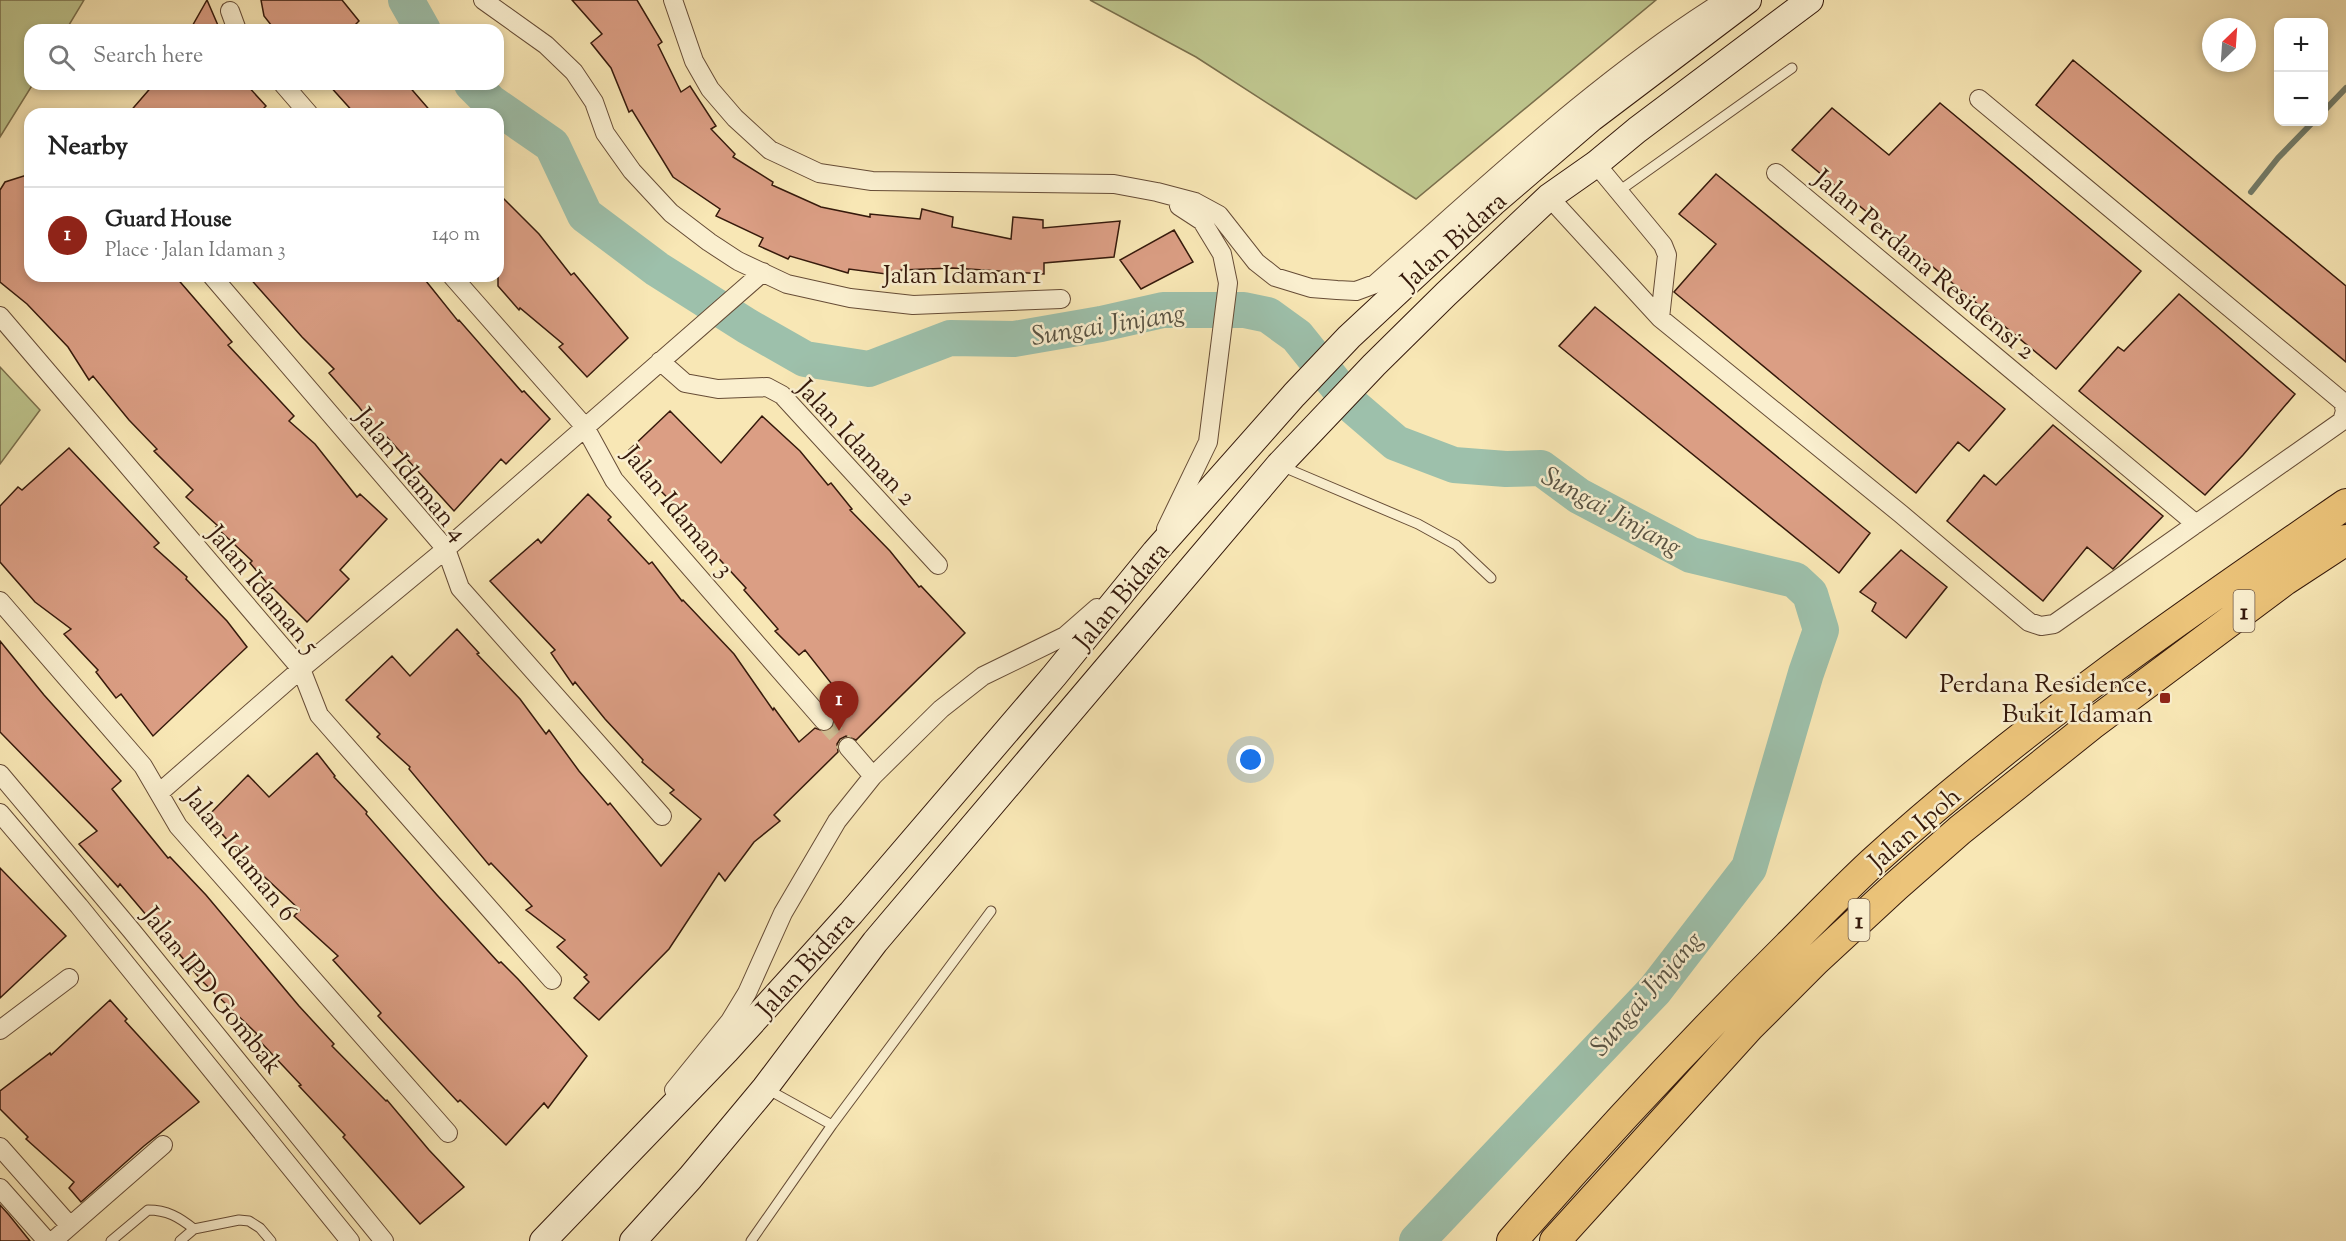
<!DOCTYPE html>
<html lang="en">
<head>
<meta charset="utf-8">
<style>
  body { margin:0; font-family:"Sorts Mill Goudy",serif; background:#f2f2f2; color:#222 }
  .controls { position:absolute; right:18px; top:18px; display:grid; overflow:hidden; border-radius:12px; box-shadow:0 3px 9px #0003 }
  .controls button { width:54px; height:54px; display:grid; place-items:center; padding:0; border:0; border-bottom:2px solid #e0e0e0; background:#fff; color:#222; font:30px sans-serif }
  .compass { position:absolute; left:2202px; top:18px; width:54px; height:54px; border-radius:50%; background:#fff; box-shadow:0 3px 9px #0003; rotate:25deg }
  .you { position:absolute; left:1251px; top:760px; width:21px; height:21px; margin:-15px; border:4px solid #fff; border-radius:50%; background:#1a73e8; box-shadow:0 0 0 9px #1a73e833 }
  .badge { display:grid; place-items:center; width:39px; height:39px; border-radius:50%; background:#8f2418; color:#fff; font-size:20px; font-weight:700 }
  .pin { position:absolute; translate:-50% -50px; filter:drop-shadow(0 2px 3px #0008) }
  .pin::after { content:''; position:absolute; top:32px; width:21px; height:18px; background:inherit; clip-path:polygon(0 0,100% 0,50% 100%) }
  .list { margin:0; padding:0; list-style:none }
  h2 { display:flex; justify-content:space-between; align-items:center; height:78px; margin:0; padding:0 24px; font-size:26px }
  h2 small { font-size:20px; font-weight:400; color:#767676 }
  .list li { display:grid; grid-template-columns:39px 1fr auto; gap:18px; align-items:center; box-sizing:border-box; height:96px; padding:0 24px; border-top:2px solid #e0e0e0 }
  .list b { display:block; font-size:22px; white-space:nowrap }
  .list p { margin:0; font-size:20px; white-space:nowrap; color:#767676 }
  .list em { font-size:20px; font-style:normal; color:#767676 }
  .icon { flex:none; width:33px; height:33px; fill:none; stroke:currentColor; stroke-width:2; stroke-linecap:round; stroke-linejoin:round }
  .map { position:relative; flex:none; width:2346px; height:1241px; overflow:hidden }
  .search { position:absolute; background:#fff; box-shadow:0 3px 9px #0003; left:24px; top:24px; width:480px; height:66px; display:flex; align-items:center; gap:15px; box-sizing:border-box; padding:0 21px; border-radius:18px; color:#767676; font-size:22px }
  .panel { position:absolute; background:#fff; box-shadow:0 3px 9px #0003; left:24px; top:108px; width:480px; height:174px; border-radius:18px }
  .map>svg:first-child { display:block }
  .green { fill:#bec58d; stroke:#7a6f4c; stroke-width:1.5 }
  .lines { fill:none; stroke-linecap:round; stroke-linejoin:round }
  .stream { stroke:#737d6b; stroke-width:6 }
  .river { stroke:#9dc0ab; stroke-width:36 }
  .building { fill:#db9e84; stroke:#35190b; stroke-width:1.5 }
  .minor-tunnel { stroke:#d1be93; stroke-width:18; stroke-dasharray:18 9; stroke-linecap:butt }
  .service-casing { stroke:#664c36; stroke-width:11 }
  .minor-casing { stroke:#664c36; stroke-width:20 }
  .secondary-casing { stroke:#35190b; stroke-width:28 }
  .trunk-casing { stroke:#35190b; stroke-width:32 }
  .service { stroke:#faefcf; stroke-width:9 }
  .minor { stroke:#faefcf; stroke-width:18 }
  .secondary { stroke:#faefcf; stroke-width:26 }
  .trunk { stroke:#ecc47a; stroke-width:30 }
  .poi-dot { fill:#8f2418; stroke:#faefcf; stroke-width:2 }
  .labels { text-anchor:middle; stroke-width:5; stroke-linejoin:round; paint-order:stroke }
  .shield { fill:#faefcf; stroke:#705946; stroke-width:1.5 }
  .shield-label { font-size:24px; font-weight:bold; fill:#35190b }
  .street-label { font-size:26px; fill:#35190b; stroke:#faefcf }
  .poi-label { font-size:26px; fill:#35190b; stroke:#faefcf; text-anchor:end }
  .water-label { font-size:27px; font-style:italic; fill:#595343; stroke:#faefcf }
</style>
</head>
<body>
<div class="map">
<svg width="2346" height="1241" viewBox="0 0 2346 1241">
  <rect width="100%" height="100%" fill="#f8e7b5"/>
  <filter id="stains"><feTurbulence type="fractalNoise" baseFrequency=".00333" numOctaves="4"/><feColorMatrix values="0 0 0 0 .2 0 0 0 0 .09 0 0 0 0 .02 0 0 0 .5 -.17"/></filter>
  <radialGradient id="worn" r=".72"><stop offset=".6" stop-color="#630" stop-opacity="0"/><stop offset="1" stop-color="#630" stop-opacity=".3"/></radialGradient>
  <path class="green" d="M0,0H84L66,30H30V84H33L0,137Z
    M1090,0H1656L1416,199L1196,57Z
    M0,367L40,410L0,464Z"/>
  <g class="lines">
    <path class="stream" d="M2324,111L2346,88
      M2251,192L2278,158L2313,122"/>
    <path class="river" d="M406,0L423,30
      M472,84L490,102L552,145L585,215L657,269L747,326L805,359L869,369L950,338L1014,339L1101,324L1163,310H1244L1268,315L1297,336L1354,407L1396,443L1454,465L1506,469L1541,468L1579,496L1691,555L1795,580L1810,594L1821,630L1806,673L1749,868L1655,990L1417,1241"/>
  </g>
  <path class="building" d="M207,0L220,30H190Z
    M261,0H342L359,21L350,30H275L264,16Z
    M572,0H637L662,42L658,45L681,92L690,86L716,126L711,129L735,154L733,157L773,182L772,185L821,207L870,217V214L920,219L922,209L953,217L952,227L1011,239L1013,217L1043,220V228L1120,221L1114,257L1044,263V274L953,268L901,270V276L849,269L848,273L790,256L788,259L759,246L763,238L716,216L720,209L673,177L632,110L629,112L611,68L591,43L602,34Z
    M2073,60L2346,286V362L2036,105Z
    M154,84H246L266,106L258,114H128Z
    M328,84H407L433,114H355Z
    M1940,103L2141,271L2056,369L1792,150L1832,108L1889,155Z
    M30,174V276H175L232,342L228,345L294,416L289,421L315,444L357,497L360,494L387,519L340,570L349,579L307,622L272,587L271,588L250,563L252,561L216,527L218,526L186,497L193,490L154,451L157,449L129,420L93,376L89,380L68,347L27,304L0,282V190L5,182Z
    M1716,174L2005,409L1969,451L1958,442L1916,493L1674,292L1716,244L1679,214Z
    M498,193L539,234L571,275L574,273L628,338L587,377L559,347L563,344L520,308L519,310L498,286Z
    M1174,230L1193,262L1141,289L1120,260Z
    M248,276H422L458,321L459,320L522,392L524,391L550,419L506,464L501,459L454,511L387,437L384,440L359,407L329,373L334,369L302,337Z
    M2179,294L2295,394L2243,455L2205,495L2079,391L2118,347L2124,351Z
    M1595,307L1870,533L1839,573L1559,346Z
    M670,411L721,463L762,416L800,451L828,485L831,483L852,509L850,510L890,551L919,587L921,586L965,633L856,740L846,736L840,739L837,744L838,752L774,815L780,821L754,842L725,881L719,873L669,949L599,1020L574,998L589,982L584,977L587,975L557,947L565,940L526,910L532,906L491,863L489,865L409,769L410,767L377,737L380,734L346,700L392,656L410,676L457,629L479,653L477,654L520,699L546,734L549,730L579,771L608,805L610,803L661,866L701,819L670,793L674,790L642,762L643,760L605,719L575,682L573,685L551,653L555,650L490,581L538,539L541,543L588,494L611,517L608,520L649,564L652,562L682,601L683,600L734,654L773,710L774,708L799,742L815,728L826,732L832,729L835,719L832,713L846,702L805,650L799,655L775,631L778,629L744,590L746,588L710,549L688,522L689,520L658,488L661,485L629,450Z
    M2053,425L2163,516L2113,569L2087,547L2043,601L1947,521L1984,475L1996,485Z
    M69,448L159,543L154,547L187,577L186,579L227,621L247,647L153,736L121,694L116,698L96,672L98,670L64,634L71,629L35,602L0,562V506L18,487L22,490Z
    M1901,550L1947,587L1906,638L1872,611L1876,603L1860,592Z
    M0,641L44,695L121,781L112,789L168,858L170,857L206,895L299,1006L334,1044L332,1046L386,1101L387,1100L429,1150L464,1187L420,1224L343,1137L345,1135L299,1086L301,1085L255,1036L257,1034L202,981L120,884L118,887L79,844L97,831L0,732Z
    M317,753L335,776L334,777L367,812L366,814L437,895L499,963L501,962L518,979L587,1056L548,1108L544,1103L506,1145L460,1100L458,1102L378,1016L381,1013L333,960L338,956L294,916L300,910L239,853L207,817L248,775L269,797Z
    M0,868L66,936L0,998Z
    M110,1000L127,1019L125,1021L199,1102L144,1146L81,1202L69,1188L74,1182L26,1139L28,1137L0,1109V1091L50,1053L51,1055Z
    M0,1205L9,1215L30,1241H0Z"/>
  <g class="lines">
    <path class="minor-tunnel" d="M824,721L848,747"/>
    <defs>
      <path id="service" d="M1619,191L1792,68
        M1281,466L1418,524L1456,545L1491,578
        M767,1089L832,1125
        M111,1241L148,1210C167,1210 179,1217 194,1229
        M180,1241L194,1229L239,1220L249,1221L260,1228L271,1241
        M751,1241L832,1125L991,911"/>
      <path id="minor" d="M483,0L546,45L574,72L594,102L605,133L632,171L671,213L709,242L738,261L787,284L850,298L913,305L1061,299
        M673,0L694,61L710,89L735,118L770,150L819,173L872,181L1114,184L1157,192L1195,202L1219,215L1256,262L1275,277L1311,288L1337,290L1356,291L1375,284C1488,185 1597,80 1725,0
        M230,11L237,30
        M283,84L309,114
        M1596,164L1663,245L1667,255L1660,318
        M1776,173L2196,524
        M1549,197L1660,318L1901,514L2029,622L2041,626L2054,624L2342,421L2345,411L2343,402L1979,99
        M212,276L446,549L460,588L662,816
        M452,276L585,427L614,480L824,721
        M0,316L301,669L319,715L552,980
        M660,361L685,383L718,389L767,387L782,395L938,565
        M1166,529L1208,442L1228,283L1222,254L1202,221L1179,206
        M0,601L143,766L178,826L448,1133
        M848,747L873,776
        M0,774L131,930L384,1241
        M159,793L301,669L446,549L763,272
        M0,813L79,906L350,1241
        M0,1030L69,978
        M674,1090L730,1021L747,993L783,913L837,821L873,776L941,709L983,676L1065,636L1097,608
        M0,1147L70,1226
        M0,1188L47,1241
        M53,1241L163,1145"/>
      <path id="secondary" d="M543,1241L726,1051L851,913L1054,676L1155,552L1294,395L1349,337L1493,203L1592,118L1748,0
        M633,1241L690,1178L765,1088L875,942L1279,465L1374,365L1446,294L1549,197L1596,164L1637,130L1810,0"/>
      <path id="trunk" d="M1512,1241C1601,1139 1692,1041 1788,946C1816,918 1843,890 1872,863C2019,729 2183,616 2346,504
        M1555,1241L1749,1027L1816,960L1895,887L1960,830L2091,725L2285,580L2346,540"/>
    </defs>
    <use href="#service" class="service-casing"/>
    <use href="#minor" class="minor-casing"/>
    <use href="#secondary" class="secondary-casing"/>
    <use href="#trunk" class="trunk-casing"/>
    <use href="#service" class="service"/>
    <use href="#minor" class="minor"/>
    <use href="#secondary" class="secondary"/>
    <use href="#trunk" class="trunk"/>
  </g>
  <rect class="poi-dot" x="2159" y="692" width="12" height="12" rx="3"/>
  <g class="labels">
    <g class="shield">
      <rect x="2233.5" y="590" width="21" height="42" rx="4.5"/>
      <rect x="1848.5" y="899" width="21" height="42" rx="4.5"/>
    </g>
    <g class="shield-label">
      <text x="2244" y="619">1</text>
      <text x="1859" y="928">1</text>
    </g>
    <g class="street-label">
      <text transform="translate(1453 240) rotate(-42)" y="9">Jalan Bidara</text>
      <text transform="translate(1925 264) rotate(40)" y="9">Jalan Perdana Residensi 2</text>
      <text x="962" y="283">Jalan Idaman 1</text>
      <text transform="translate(857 442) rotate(47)" y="9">Jalan Idaman 2</text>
      <text transform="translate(412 474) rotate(51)" y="9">Jalan Idaman 4</text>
      <text transform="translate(679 511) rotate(51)" y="9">Jalan Idaman 3</text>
      <text transform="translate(264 589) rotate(50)" y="9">Jalan Idaman 5</text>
      <text transform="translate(1121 595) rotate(-50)" y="9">Jalan Bidara</text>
      <text transform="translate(1914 828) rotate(-41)" y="9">Jalan Ipoh</text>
      <text transform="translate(241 854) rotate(51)" y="9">Jalan Idaman 6</text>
      <text transform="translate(805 964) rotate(-48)" y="9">Jalan Bidara</text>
      <text transform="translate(213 990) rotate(51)" y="9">Jalan IPD Gombak</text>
    </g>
    <g class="poi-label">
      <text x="2153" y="692">Perdana Residence,<tspan x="2153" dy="30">Bukit Idaman</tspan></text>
    </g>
    <g class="water-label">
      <text transform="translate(1108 324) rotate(-9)" y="9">Sungai Jinjang</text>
      <text transform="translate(1612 511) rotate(29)" y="9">Sungai Jinjang</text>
      <text transform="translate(1646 993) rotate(-49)" y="9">Sungai Jinjang</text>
    </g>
  </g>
  <rect width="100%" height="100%" filter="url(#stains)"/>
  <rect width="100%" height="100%" fill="url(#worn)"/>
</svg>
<div class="controls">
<button>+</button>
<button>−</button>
</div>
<svg class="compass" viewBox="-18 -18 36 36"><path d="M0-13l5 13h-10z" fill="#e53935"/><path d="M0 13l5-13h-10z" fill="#767676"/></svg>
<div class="you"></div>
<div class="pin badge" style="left:839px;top:731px">1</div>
<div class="search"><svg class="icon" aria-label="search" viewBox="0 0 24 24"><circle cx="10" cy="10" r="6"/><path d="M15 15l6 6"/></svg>Search here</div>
<section class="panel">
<h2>Nearby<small></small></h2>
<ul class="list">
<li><span class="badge">1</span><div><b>Guard House</b><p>Place · Jalan Idaman 3</p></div><em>140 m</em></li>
</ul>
</section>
</div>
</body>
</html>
